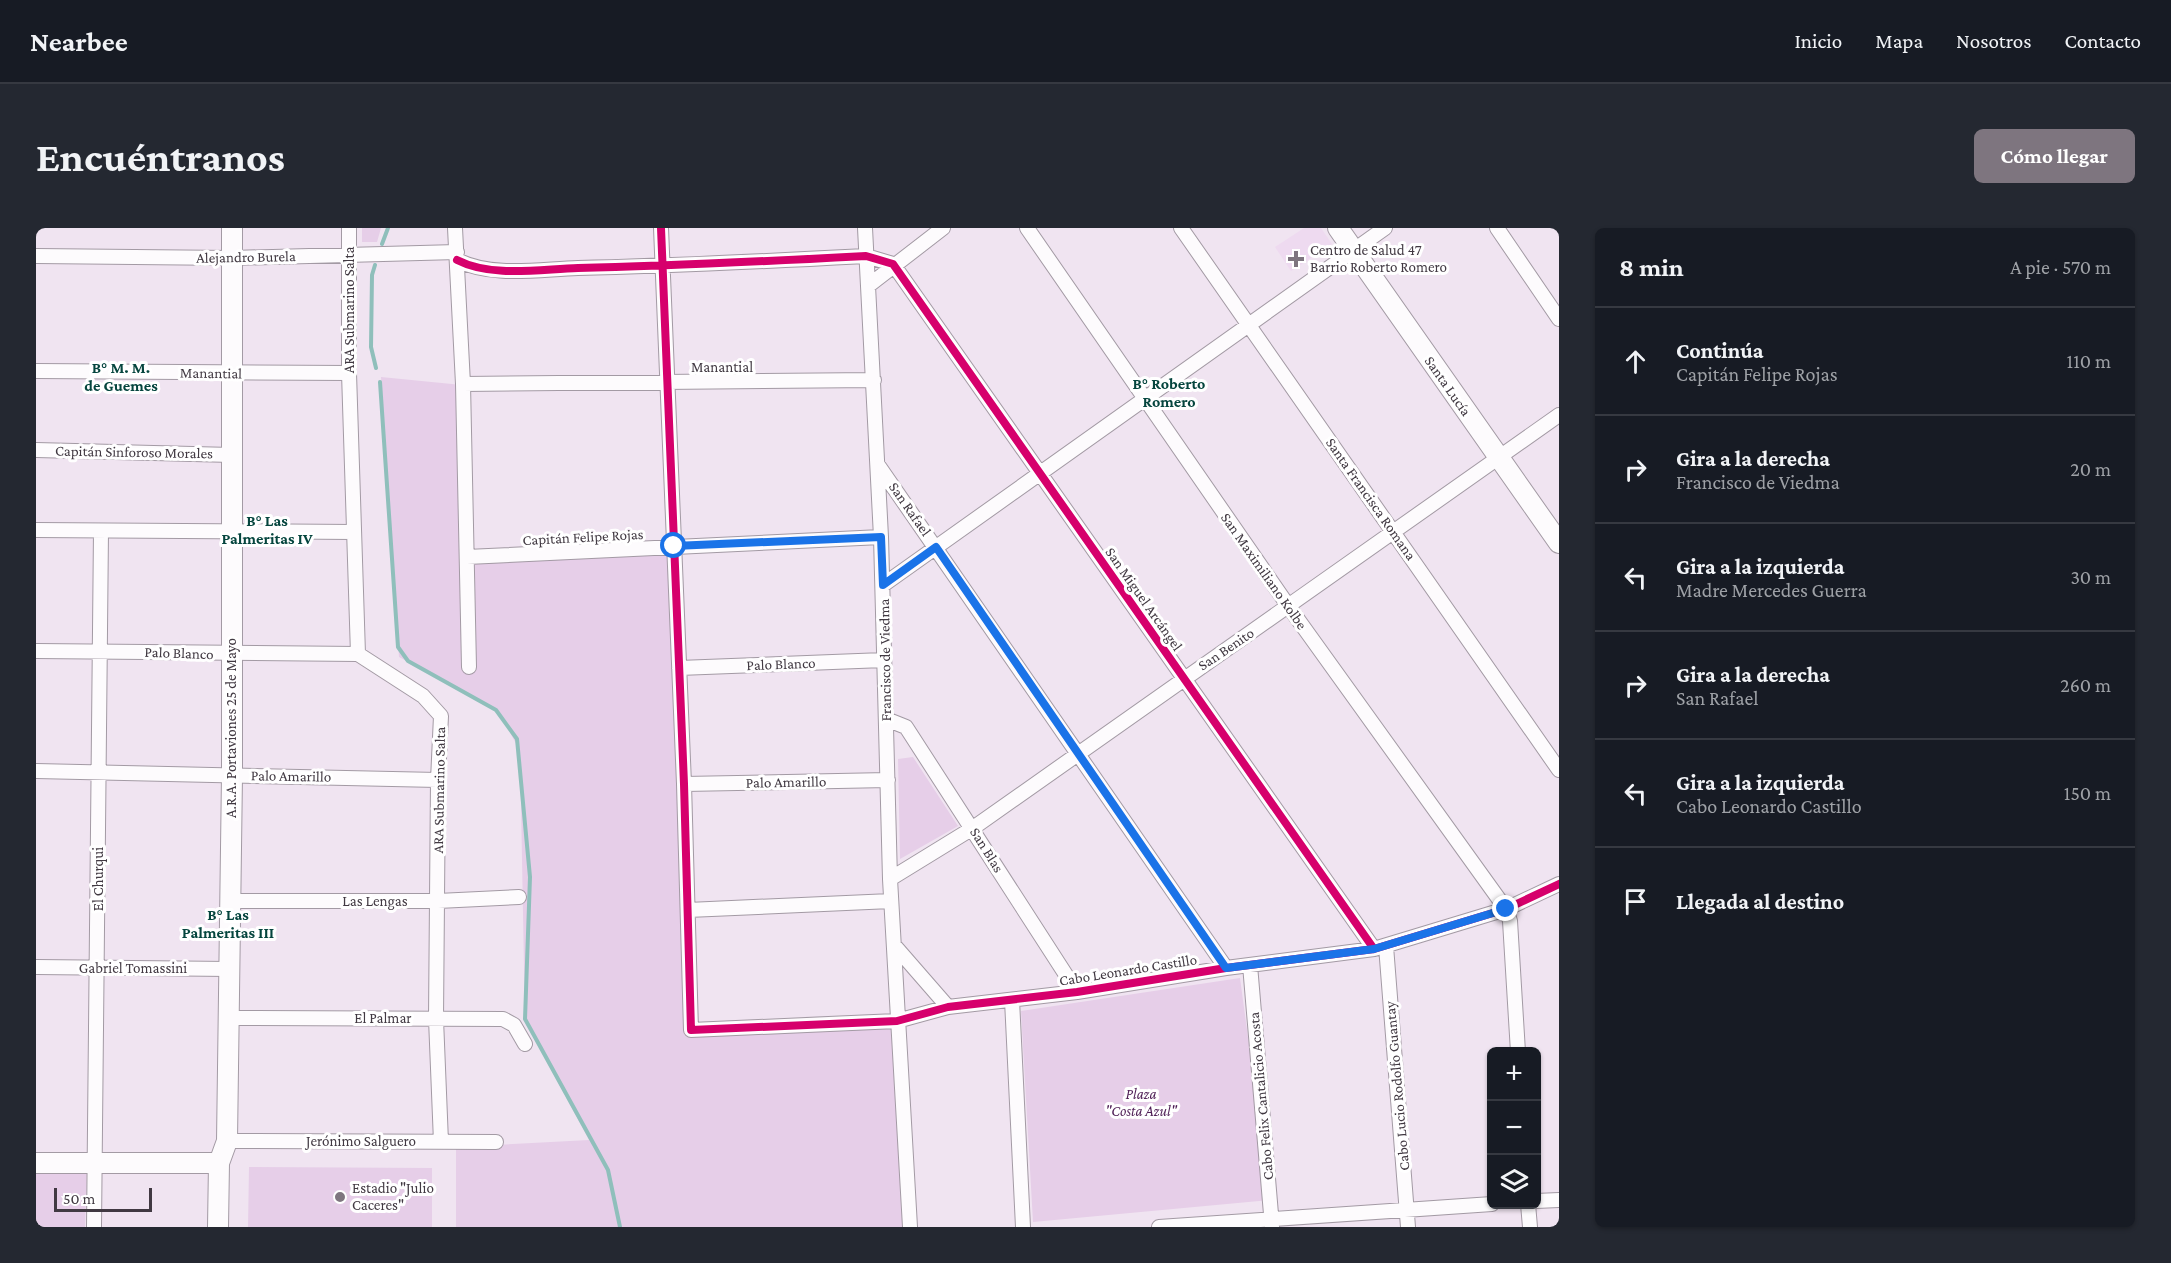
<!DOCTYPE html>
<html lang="es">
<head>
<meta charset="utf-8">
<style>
  body { margin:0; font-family:"Crimson Pro",serif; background:#242831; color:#f1f3f6 }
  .controls { position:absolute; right:18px; bottom:18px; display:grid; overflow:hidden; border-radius:9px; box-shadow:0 2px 4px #0004 }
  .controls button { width:54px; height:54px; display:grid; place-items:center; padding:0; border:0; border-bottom:2px solid #363941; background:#171b24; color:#f1f3f6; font:30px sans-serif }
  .scale { position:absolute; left:18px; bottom:15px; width:98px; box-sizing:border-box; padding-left:6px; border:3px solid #413942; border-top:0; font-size:16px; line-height:21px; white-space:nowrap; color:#413942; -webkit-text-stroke:4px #fff; paint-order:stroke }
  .stop { position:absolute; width:18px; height:18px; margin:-14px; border:4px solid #1a73e8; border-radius:50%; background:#fff }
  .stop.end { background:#1a73e8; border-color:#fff; box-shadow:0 2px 6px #0008 }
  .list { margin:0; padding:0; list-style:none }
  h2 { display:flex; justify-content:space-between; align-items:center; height:78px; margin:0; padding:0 24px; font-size:26px }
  h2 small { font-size:20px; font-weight:400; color:#9ea1a6 }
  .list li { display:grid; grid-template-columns:39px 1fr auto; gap:18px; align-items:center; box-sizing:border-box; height:108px; padding:0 24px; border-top:2px solid #363941 }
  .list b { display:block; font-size:22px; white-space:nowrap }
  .list p { margin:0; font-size:20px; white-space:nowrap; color:#9ea1a6 }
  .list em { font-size:20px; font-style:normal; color:#9ea1a6 }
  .icon { flex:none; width:33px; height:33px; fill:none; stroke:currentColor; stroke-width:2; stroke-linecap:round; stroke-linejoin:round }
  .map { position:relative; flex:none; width:1523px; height:999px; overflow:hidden; border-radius:9px }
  header { display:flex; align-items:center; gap:36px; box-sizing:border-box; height:84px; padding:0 30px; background:#171b24; border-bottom:2px solid #363941 }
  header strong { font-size:28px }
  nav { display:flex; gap:33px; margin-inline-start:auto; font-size:21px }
  .intro { display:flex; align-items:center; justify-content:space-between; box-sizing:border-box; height:144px; padding:0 36px }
  h1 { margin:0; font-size:42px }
  .button { padding:15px 27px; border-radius:9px; background:#7e757f; color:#fff; font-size:21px; font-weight:700 }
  main { display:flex; gap:36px; padding:0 36px }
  aside { flex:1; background:#171b24; border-radius:9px; box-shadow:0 2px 4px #0004 }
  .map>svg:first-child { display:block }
  .built { fill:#eedaf0 }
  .green { fill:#e6cee8 }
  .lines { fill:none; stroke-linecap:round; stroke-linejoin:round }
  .stream { stroke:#8fbfbb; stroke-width:4 }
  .street-casing { stroke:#a39aa4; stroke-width:16 }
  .secondary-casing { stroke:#a39aa4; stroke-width:22 }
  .street { stroke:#fdfbfd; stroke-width:14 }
  .secondary { stroke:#fdfbfd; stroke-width:20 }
  .cycleway-casing { stroke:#fff; stroke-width:11 }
  .cycleway { stroke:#d6006c; stroke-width:8 }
  .route { stroke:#1a73e8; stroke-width:8 }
  .poi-dot { fill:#7e757f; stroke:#fff; stroke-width:2 }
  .labels { text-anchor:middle; stroke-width:6; stroke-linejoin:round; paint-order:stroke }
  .poi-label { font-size:15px; fill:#413942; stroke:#fff; text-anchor:start }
  .street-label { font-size:15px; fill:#413942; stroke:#fff }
  .park-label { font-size:15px; font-style:italic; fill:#4f1f56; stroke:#fff }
  .neighbourhood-label { font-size:16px; font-weight:bold; fill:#05453e; stroke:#fff }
</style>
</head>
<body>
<header>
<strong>Nearbee</strong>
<nav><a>Inicio</a><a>Mapa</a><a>Nosotros</a><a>Contacto</a></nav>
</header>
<div class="intro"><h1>Encuéntranos</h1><a class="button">Cómo llegar</a></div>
<main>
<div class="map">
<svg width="1523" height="999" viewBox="0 0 1523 999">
  <rect width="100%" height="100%" fill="#f0e4f1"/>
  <path class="built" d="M1268,0H1285L1296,16L1255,43L1239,19Z"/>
  <path class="green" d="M326,0H345L341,14H326Z
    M345,149L426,157L430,330L634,321L654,803L860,794L873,999H420V919L553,912L489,793L484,523L461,481L363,429Z
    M877,529L922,598L864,631L862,531Z
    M1204,750L1234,972L997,994L985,783Z
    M0,938L51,939L49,999H0Z
    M213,939L396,940V999H212Z"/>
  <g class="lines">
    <path class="stream" d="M346,16L352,0
      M339,37L336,47L335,119L340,140
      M344,154L362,419L372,433L460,482L481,511L494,649L489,791L572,942L584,999"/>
    <defs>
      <path id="street" d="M313,0V145L322,426L387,468L405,488L402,552L400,791L405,914
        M419,0L427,156L433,439
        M625,0L648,556L655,802L861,793L912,779L1041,764L1190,740L1338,721L1470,681L1523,656
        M829,0L845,309L854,651L874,999
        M991,0L1253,379L1470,681L1474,693L1482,824
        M1145,0L1523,542
        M1461,0L1523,91
        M0,28L196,30L421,24
        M421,32C456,50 504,41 542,40C639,38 734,33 830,28L857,36L1338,721
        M832,58L907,0
        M0,143L313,145
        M427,156L838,152
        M0,222L196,227
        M842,237L1190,740
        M0,302L318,304
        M431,329L845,309
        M847,357L1349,0
        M0,423L322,426
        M643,440L848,432
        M850,491L870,499L1041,764
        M0,543L402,552
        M648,556L852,552
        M854,651L937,600L1523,187
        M195,673H402L483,669
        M652,682L855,673
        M858,717L912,779
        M1350,718L1372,999
        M1214,737L1236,998
        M0,739L194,741
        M976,772L987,999
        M193,790L467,791L478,797L489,816
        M191,913L460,914
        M1500,973L1523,972
        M1492,976L1494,999
        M58,999L65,303
        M1123,999L1456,976"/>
      <path id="secondary" d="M1302,0L1523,315
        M0,935H183
        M182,999L183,935L191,913L196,547V0"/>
    </defs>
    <use href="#street" class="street-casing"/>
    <use href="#secondary" class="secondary-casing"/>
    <use href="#street" class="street"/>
    <use href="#secondary" class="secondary"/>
    <defs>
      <path id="cycleway" d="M625,0L648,556L655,802L861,793L912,779L1041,764L1190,740L1338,721L1470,681L1523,656
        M421,32C456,50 504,41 542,40C639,38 734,33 830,28L857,36L1338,721"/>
    </defs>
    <use href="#cycleway" class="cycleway-casing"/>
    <use href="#cycleway" class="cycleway"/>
  </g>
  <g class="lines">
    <path class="route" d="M638,318L845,309L847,357L900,319L1190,740L1338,721L1470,681"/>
  </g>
  <g class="poi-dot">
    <path d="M1257 22h6v6h6v6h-6v6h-6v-6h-6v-6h6z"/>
    <circle cx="304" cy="969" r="6"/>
  </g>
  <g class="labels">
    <g class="poi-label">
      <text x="1274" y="27">Centro de Salud 47<tspan x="1274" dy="17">Barrio Roberto Romero</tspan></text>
      <text x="316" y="965">Estadio "Julio<tspan x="316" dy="17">Caceres"</tspan></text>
    </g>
    <g class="street-label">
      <text transform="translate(210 29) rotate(-1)" y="5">Alejandro Burela</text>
      <text transform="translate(313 82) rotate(-90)" y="5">ARA Submarino Salta</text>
      <text x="686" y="144">Manantial</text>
      <text transform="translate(175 145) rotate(1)" y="5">Manantial</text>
      <text transform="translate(1412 158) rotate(55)" y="5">Santa Lucía</text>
      <text transform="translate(98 224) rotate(1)" y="5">Capitán Sinforoso Morales</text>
      <text transform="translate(1335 271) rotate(55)" y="5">Santa Francisca Romana</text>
      <text transform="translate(874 281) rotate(55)" y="5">San Rafael</text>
      <text transform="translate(547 309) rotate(-3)" y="5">Capitán Felipe Rojas</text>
      <text transform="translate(1228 343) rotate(55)" y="5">San Maximiliano Kolbe</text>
      <text transform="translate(1108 371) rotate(55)" y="5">San Miguel Arcángel</text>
      <text transform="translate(1190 421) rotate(-34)" y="5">San Benito</text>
      <text transform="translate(143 425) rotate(2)" y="5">Palo Blanco</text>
      <text transform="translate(849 432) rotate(-91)" y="5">Francisco de Viedma</text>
      <text transform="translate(745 436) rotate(-2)" y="5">Palo Blanco</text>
      <text transform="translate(195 500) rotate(-90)" y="5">A.R.A. Portaviones 25 de Mayo</text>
      <text transform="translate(255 548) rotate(1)" y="5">Palo Amarillo</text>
      <text transform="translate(750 554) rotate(-1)" y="5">Palo Amarillo</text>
      <text transform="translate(403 562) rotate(-89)" y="5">ARA Submarino Salta</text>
      <text transform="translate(951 622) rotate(58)" y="5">San Blas</text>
      <text transform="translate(62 651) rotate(-90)" y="5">El Churqui</text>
      <text x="339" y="678">Las Lengas</text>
      <text x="97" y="745">Gabriel Tomassini</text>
      <text transform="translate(1092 742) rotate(-9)" y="5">Cabo Leonardo Castillo</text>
      <text x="347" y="795">El Palmar</text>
      <text transform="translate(1361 858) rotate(-95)" y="5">Cabo Lucio Rodolfo Guantay</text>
      <text transform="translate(1225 868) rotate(-95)" y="5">Cabo Felix Cantalicio Acosta</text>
      <text x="325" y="918">Jerónimo Salguero</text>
    </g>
    <g class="park-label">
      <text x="1105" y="871">Plaza<tspan x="1105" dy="17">"Costa Azul"</tspan></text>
    </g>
    <g class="neighbourhood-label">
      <text x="85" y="145">B° M. M.<tspan x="85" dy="18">de Guemes</tspan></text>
      <text x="1133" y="161">B° Roberto<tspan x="1133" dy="18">Romero</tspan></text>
      <text x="231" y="298">B° Las<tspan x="231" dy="18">Palmeritas IV</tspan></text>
      <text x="192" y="692">B° Las<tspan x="192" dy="18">Palmeritas III</tspan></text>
    </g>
  </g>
</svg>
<div class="controls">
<button>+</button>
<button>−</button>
<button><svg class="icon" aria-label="layers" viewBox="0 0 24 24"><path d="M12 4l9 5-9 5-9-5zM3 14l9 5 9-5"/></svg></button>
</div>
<div class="scale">50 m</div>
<div class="stop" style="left:638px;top:318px"></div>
<div class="stop end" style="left:1470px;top:681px"></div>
</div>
<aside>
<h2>8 min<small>A pie · 570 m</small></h2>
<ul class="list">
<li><svg class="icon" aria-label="ahead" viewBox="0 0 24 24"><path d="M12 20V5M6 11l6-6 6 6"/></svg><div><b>Continúa</b><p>Capitán Felipe Rojas</p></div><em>110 m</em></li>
<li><svg class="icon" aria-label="right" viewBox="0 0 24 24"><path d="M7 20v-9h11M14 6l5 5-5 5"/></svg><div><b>Gira a la derecha</b><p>Francisco de Viedma</p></div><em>20 m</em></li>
<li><svg class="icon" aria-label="left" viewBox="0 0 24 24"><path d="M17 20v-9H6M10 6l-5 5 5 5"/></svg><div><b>Gira a la izquierda</b><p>Madre Mercedes Guerra</p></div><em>30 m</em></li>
<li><svg class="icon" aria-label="right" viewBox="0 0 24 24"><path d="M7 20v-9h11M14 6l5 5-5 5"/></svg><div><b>Gira a la derecha</b><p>San Rafael</p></div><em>260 m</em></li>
<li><svg class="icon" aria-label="left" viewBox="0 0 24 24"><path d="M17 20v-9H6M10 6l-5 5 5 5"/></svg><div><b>Gira a la izquierda</b><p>Cabo Leonardo Castillo</p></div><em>150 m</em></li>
<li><svg class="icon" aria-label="arrive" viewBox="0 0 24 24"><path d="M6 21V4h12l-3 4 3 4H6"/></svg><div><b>Llegada al destino</b></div></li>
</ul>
</aside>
</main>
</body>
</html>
